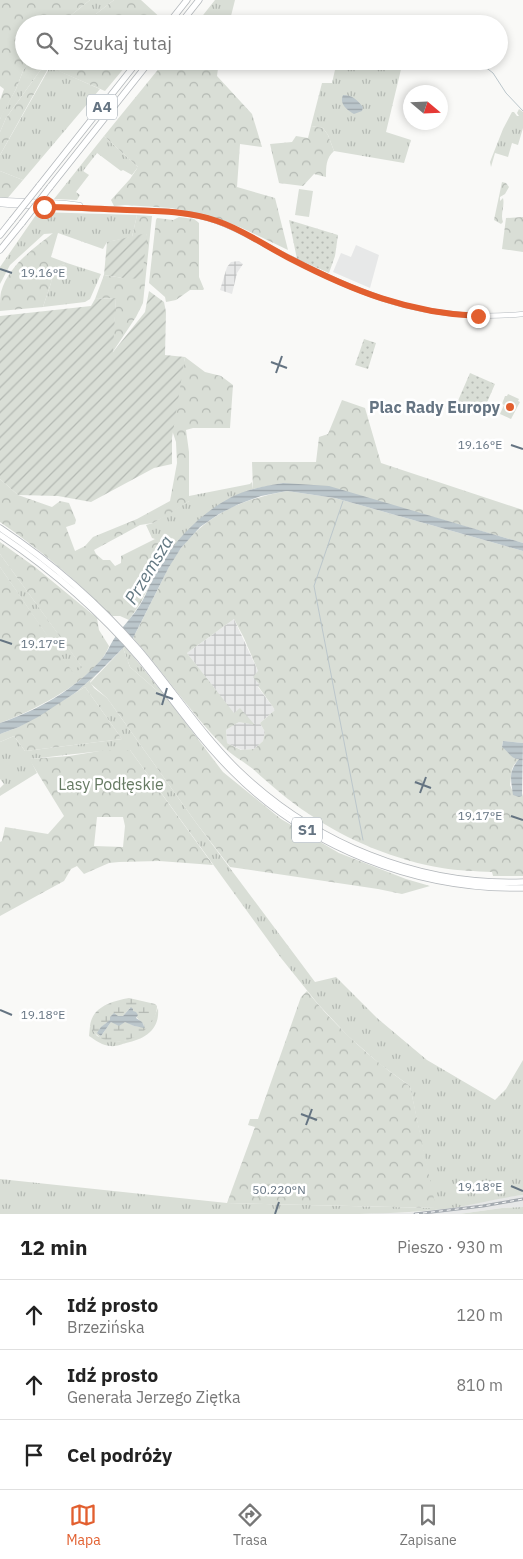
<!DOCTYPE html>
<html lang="pl">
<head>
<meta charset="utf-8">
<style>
  body { margin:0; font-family:"IBM Plex Sans",sans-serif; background:#f6f6f6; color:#222 }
  .compass { position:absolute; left:403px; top:85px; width:45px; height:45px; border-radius:50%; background:#fff; box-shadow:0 2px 8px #0003; rotate:109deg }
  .stop { position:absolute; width:15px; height:15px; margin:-11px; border:4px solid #e25f2f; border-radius:50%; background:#fff }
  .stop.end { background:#e25f2f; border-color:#fff; box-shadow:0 1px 5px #0008 }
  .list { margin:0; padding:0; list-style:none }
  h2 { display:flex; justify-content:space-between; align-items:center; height:65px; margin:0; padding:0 20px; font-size:21px }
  h2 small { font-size:16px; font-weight:400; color:#767676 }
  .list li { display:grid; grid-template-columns:32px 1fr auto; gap:15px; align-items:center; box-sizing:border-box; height:70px; padding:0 20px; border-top:1px solid #e0e0e0 }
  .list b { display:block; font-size:19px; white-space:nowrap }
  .list p { margin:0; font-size:16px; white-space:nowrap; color:#767676 }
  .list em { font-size:16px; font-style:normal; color:#767676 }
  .icon { flex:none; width:28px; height:28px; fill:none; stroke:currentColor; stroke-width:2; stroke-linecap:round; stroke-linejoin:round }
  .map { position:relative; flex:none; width:523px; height:1214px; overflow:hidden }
  .search { position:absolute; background:#fff; box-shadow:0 2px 8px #0003; left:15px; right:15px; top:15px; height:55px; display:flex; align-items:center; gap:12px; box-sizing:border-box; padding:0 18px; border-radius:28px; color:#767676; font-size:19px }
  .sheet { height:275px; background:#fff }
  nav { display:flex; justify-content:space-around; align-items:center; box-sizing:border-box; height:70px; border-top:1px solid #e0e0e0; background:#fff; font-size:14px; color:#767676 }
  nav a { display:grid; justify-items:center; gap:2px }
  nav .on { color:#e25f2f }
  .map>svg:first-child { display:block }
  .built { fill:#e7e8e8 }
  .industrial { fill:url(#industrial-grid) }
  .grass { fill:url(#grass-tufts) }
  .forest { fill:url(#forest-crowns); fill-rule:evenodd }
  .wetland { fill:url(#wetland-marsh); fill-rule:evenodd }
  .park { fill:url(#park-dots) }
  .garden { fill:url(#garden-furrows) }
  .pitch { fill:#d9ded6 }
  .water { fill:url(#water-rules) }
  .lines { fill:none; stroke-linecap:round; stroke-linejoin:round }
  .stream { stroke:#bbc6cb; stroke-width:1 }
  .secondary-casing { stroke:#b5babf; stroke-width:5.5 }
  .highway-casing { stroke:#b4b8bc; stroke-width:7 }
  .secondary { stroke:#fff; stroke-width:4.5 }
  .highway { stroke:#fff; stroke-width:5.5 }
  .rail-casing { stroke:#a4aab0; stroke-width:3 }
  .rail { stroke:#fff; stroke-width:1; stroke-dasharray:4; stroke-linecap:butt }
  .highway-bridge-casing { stroke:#b4b8bc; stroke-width:7; stroke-linecap:butt }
  .highway-bridge { stroke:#fff; stroke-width:5.5 }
  .route { stroke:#e25f2f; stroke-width:6 }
  .ticks { fill:none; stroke:#657482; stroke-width:2 }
  .poi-dot { fill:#e25f2f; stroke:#fff; stroke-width:2 }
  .labels { text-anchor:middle; stroke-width:5; stroke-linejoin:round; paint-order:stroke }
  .shield { fill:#fff; stroke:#939ea8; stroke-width:1 }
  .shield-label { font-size:15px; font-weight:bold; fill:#657482 }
  .poi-label { font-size:16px; font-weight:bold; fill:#657482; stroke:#fff; text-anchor:end }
  .park-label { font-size:16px; fill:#667a63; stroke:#fff }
  .water-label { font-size:18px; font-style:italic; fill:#647983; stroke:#fff }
  .ticks-label { font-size:12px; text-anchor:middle; fill:#657482; stroke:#fff; stroke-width:5; stroke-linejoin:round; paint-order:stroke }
</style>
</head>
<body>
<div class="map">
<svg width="523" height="1214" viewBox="0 0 523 1214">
  <defs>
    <pattern id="industrial-grid" width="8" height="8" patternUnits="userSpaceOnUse" patternTransform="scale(1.25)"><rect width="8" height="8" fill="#e7e8e8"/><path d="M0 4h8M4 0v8" fill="none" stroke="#bfc1c1"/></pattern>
    <pattern id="grass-tufts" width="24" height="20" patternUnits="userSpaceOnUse" patternTransform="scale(1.25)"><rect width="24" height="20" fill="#d9ded6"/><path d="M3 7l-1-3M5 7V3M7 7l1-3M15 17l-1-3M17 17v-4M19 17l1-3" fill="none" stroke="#b4b9b3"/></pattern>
    <pattern id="forest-crowns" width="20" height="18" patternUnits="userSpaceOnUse" patternTransform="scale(1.25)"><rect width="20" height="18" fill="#d9ded6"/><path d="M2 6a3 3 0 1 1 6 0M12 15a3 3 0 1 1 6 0" fill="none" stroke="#b4b9b3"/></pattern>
    <pattern id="wetland-marsh" width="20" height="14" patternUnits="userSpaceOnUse" patternTransform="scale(1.25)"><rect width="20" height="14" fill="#d9ded6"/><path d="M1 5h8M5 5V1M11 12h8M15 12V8" fill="none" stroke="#b4b9b3"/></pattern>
    <pattern id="park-dots" width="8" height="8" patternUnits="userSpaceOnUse" patternTransform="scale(1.25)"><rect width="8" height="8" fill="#d9ded6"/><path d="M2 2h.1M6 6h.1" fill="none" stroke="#b4b9b3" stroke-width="1.8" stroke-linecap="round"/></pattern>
    <pattern id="garden-furrows" width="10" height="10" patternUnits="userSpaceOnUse" patternTransform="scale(1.25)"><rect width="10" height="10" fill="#d9ded6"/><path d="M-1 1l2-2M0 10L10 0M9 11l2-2" fill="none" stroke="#b4b9b3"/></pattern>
    <pattern id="water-rules" width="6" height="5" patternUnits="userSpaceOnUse" patternTransform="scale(1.25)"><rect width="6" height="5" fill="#bbc6cb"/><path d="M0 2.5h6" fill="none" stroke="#9ca5aa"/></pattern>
  </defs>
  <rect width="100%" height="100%" fill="#f9f9f7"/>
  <path class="built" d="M356,245L379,255L370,288L333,272L341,253L351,257Z
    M523,1195V1207L502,1208L459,1214H337L421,1212L457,1207L506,1197Z"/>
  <path class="industrial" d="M239,261L243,264L237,273L232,294L220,290L227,267L231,262Z
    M234,619L258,671L260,685L258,687L275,710L260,723L265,732L263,741L254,749L242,750L227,743L226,730L239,722L255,724L234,714L187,653Z"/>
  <path class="grass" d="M90,0H114L83,24H60Z
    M215,0H235L229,24H196Z
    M29,61H47L6,118L0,132V119L2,114L16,89L23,71Z
    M337,61H403L386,132L411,140L404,163L334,151L328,135L323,128L311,126L322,83H332Z
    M50,67L100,89L23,180L0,171V155Z
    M519,109L523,112V128L518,145L512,143L508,157L495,153L491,167L490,162L503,129L512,112H514L517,116H519L517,113Z
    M104,136L138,167L132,175L123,170L121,171L97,153L83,171L89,175L76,192L80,195L77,200L54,199Z
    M38,212L137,215L132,237L107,242L103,249L58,233L44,234L10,265L0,284V267Z
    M67,263L101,274L90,299L85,302L43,307L51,283L52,269Z
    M252,482L253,489C214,503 182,532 159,567L160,550L155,539L152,538L146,525L153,523L189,501V496L250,484Z
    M0,554L83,668L74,675L0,567Z
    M125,646L169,701L130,667L123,648Z
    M97,674L90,682L94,688L107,698L197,824L315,982L336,977L377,1018L427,1060L495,1100L506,1089L523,1060V1195C501,1198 480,1203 459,1207C426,1212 392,1213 359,1214H0V1179L227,1203L435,1208L410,1086L381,1065L348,1036L318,1004L281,958L130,750C96,750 63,756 30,759L37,773L0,796V788L4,784L0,779V742L14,736L25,751L122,739L85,687L75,693Z
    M158,1008C160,1030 145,1039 126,1043C122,1044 115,1047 111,1046C103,1046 95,1040 89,1036L90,1026L97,1036L105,1039L116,1042L127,1040L154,1017Z
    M523,1207V1214H459L502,1208Z"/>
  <path class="forest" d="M0,0H90L60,24H24V61H29L23,71L16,89L0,119V100L4,89L0,86Z
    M114,0H141L164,21L161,24H83Z
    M47,61H130L105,91L49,67L0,155V132L6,118Z
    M165,61H219L217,76L252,114L262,147L240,144L237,187L275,198L288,250L242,228L208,215L171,208L125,205L114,206L111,200L130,179L138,167L104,136Z
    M311,126L323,128L328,135L334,151C326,158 326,166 326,177L314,174L303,186L279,183L270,144L292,142L296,136L308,138Z
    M0,171L23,180L0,207Z
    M502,182L506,183L509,187L505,194L500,197V201L503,198C505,206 500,214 503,222L501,224L494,220Z
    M137,215L152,216L143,303L136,317L112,353L116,298L95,299L104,275L123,278L147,234L132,237Z
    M179,217L194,219L199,223V277L204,289L203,290H190L176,300L166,302L165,297L149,283L156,220L157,218L173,220Z
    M523,217V252L502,249L506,218Z
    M53,233H58L51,257L67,263L52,269L51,283L43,307L0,311C0,305 0,297 1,292C9,265 32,250 53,233Z
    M185,357L205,372L221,376L233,385L230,428H193L186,430L189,452V501L171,513L153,523L140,525L94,550L96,554L103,560H110L115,566L121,563V556L155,539L159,542V567L140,604L129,620L120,616H111C77,580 40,550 0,522V479L18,495L52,507L60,501L69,503L76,520L75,524L66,527L75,551L85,546L93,537L137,519L170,501L177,463L176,442L171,427Z
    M342,400L365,408L381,463L523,510V543L377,501L283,483L253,489L252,462H316L319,437L328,434Z
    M287,491L335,498L523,551V743L503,741L502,746L519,759L514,765L512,769L510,785L512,790L522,796L523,793V876H493L492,872C475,871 459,871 442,868C398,861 346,840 309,814C289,801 271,785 253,769C243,761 231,755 223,746C190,712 164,673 133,638C142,621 150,604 159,587C166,573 172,559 182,547C210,512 244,499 287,491ZM234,619L244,638L258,671L253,677L260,685L258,686L275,710L260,723L265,732L263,741L254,749L241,750L227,743L226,730L239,722L255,725L240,708L234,713L187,653Z
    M0,542L35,567L97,618L99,630L109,646C107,651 104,656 101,660C81,686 31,712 0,723V567L74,674L82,667L0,554Z
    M123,648L130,667L169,701L223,772L281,819L339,853L406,879L430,886L402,894L378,889L230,867L197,824L107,698L90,683Z
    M85,687L122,739L25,751L14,736L0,742V734L19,727Z
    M106,750H130L213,865L159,861L119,862L109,863L84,874L77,866L71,869L64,881L0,916V842L2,841L5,827L48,834L64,816L29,759L69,756ZM97,817H123L125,826L123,847L94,846Z
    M307,991C336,1027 372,1060 410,1086L436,1208L227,1203L255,1127L248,1125L250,1119H258L301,997Z"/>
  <path class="wetland" d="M129,998L155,1004L157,1006C157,1031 118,1054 97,1035C94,1033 92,1029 90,1026C92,1007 112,1001 129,998ZM130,1008C135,1015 139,1021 145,1026L143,1027L134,1026L125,1021L111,1022L101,1036L98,1033C102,1025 113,1016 123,1016Z"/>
  <path class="park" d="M289,220L338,235L335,256L329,273L297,259Z
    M364,339L376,343L368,369L355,365Z
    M470,373L495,384L482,414L457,403Z"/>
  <path class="garden" d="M147,233L142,279L123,278L104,275L107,242Z
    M149,291L164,302L166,312L165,355L185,357L172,438V464L154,468L91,502L58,496L18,495L0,479V316L91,306L95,299L116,298L113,352L145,312Z"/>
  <path class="pitch" d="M299,189L313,191L309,217L295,215Z
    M508,394L519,399L518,401L520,402L511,419L500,414L504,405L502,404L505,396H507Z"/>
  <path class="water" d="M343,95C353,95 357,100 363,107L362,111L354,114C347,110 339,104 343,95Z
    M283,483L329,486L523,543V551L335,498L287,491L261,496L239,504L219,514L200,527L181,548L169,567L133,638L97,674L75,693L38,717L19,727L0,734V723C36,711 74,690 100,661C107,654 110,644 116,636C124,625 133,616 140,605C148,592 152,577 160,565C181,532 215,499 253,489C263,486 273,485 283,483Z
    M503,741L523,743L522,796L519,797L513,795C511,779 508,772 519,759C511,759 508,751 502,747Z
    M131,1007L133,1009V1011L136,1012L138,1015L136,1018L142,1022L145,1028L134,1026L125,1022L119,1026L111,1022L101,1036L97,1033L101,1027L110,1020V1017L114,1013L118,1016H123Z"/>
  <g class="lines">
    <path class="stream" d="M480,63L493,73L506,93L523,111
      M343,501L314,586L363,840"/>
    <defs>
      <path id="secondary" d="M0,200L64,203L80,205
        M0,204C44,208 88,208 132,210C157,211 183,211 207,218C238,227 263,245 292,259C368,299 436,323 523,314"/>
      <path id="highway" d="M168,24L187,0
        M180,24L199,0
        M39,186L138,61
        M50,187L150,61
        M0,235L12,220
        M0,250L22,223
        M0,528C51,562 99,604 139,650C173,690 201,734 238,770C314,843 417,886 523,882
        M0,535C52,570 100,612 141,660C171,697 198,737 232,771C308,848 416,890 523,888"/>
    </defs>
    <use href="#secondary" class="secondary-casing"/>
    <use href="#highway" class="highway-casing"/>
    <use href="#secondary" class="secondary"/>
    <use href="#highway" class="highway"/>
    <defs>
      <path id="rail" d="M415,1214L483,1206L523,1199"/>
    </defs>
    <use href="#rail" class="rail-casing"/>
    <use href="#rail" class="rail"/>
    <defs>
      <path id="highway-bridge" d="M12,220L39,186
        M22,223L50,187"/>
    </defs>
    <use href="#highway-bridge" class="highway-bridge-casing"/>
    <use href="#highway-bridge" class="highway-bridge"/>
  </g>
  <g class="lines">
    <path class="route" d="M44,207C72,207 100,209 127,210C157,211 189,211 217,221C244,230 267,247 291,259C353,291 409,313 478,316"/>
  </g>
  <path class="ticks" d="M0,269L12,273M271,362L287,368M276,373L282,356M511,445L523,449M0,640L12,644M156,693L173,699M162,705L167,688M415,782L431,788M420,793L426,777M511,816L523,820M0,1010L12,1015M301,1114L317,1120M306,1125L312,1109M511,1186L523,1191M275,1214L279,1202"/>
  <circle class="poi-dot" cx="510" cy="407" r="5"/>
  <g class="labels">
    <g class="shield">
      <rect x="87" y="94.5" width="30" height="25" rx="4"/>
      <rect x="292" y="817.5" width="30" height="25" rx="4"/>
    </g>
    <g class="shield-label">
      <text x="102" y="112">A4</text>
      <text x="307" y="835">S1</text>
    </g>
    <g class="poi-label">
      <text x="500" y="413">Plac Rady Europy</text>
    </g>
    <g class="park-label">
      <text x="111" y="790">Lasy Podłęskie</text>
    </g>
    <g class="water-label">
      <text transform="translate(149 570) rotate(-59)" y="6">Przemsza</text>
    </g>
  </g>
  <g class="ticks-label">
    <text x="43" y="277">19.16°E</text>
    <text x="480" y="449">19.16°E</text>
    <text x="43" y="648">19.17°E</text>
    <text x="480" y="820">19.17°E</text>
    <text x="43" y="1019">19.18°E</text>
    <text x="480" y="1191">19.18°E</text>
    <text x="279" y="1194">50.220°N</text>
  </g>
</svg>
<svg class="compass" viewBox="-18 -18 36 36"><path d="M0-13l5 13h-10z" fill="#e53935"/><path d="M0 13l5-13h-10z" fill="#767676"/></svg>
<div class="stop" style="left:44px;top:207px"></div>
<div class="stop end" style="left:478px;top:316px"></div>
<div class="search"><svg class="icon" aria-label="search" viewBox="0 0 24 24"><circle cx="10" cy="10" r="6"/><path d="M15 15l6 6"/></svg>Szukaj tutaj</div>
</div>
<section class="sheet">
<h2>12 min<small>Pieszo · 930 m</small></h2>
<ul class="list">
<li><svg class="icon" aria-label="ahead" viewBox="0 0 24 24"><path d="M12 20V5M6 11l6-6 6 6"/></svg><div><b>Idź prosto</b><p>Brzezińska</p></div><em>120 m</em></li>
<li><svg class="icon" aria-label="ahead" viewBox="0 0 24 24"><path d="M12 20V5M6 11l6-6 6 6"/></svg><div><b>Idź prosto</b><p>Generała Jerzego Ziętka</p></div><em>810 m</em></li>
<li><svg class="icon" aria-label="arrive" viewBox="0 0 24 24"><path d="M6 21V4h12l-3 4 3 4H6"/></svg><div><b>Cel podróży</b></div></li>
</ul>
</section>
<nav>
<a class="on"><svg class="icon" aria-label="map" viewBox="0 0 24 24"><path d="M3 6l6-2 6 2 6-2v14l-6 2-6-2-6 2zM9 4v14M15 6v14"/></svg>Mapa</a>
<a><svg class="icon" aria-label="directions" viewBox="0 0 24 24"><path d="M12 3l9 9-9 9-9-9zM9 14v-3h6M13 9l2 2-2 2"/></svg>Trasa</a>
<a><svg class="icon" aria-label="saved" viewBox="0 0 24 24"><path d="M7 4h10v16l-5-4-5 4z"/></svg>Zapisane</a>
</nav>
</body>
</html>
